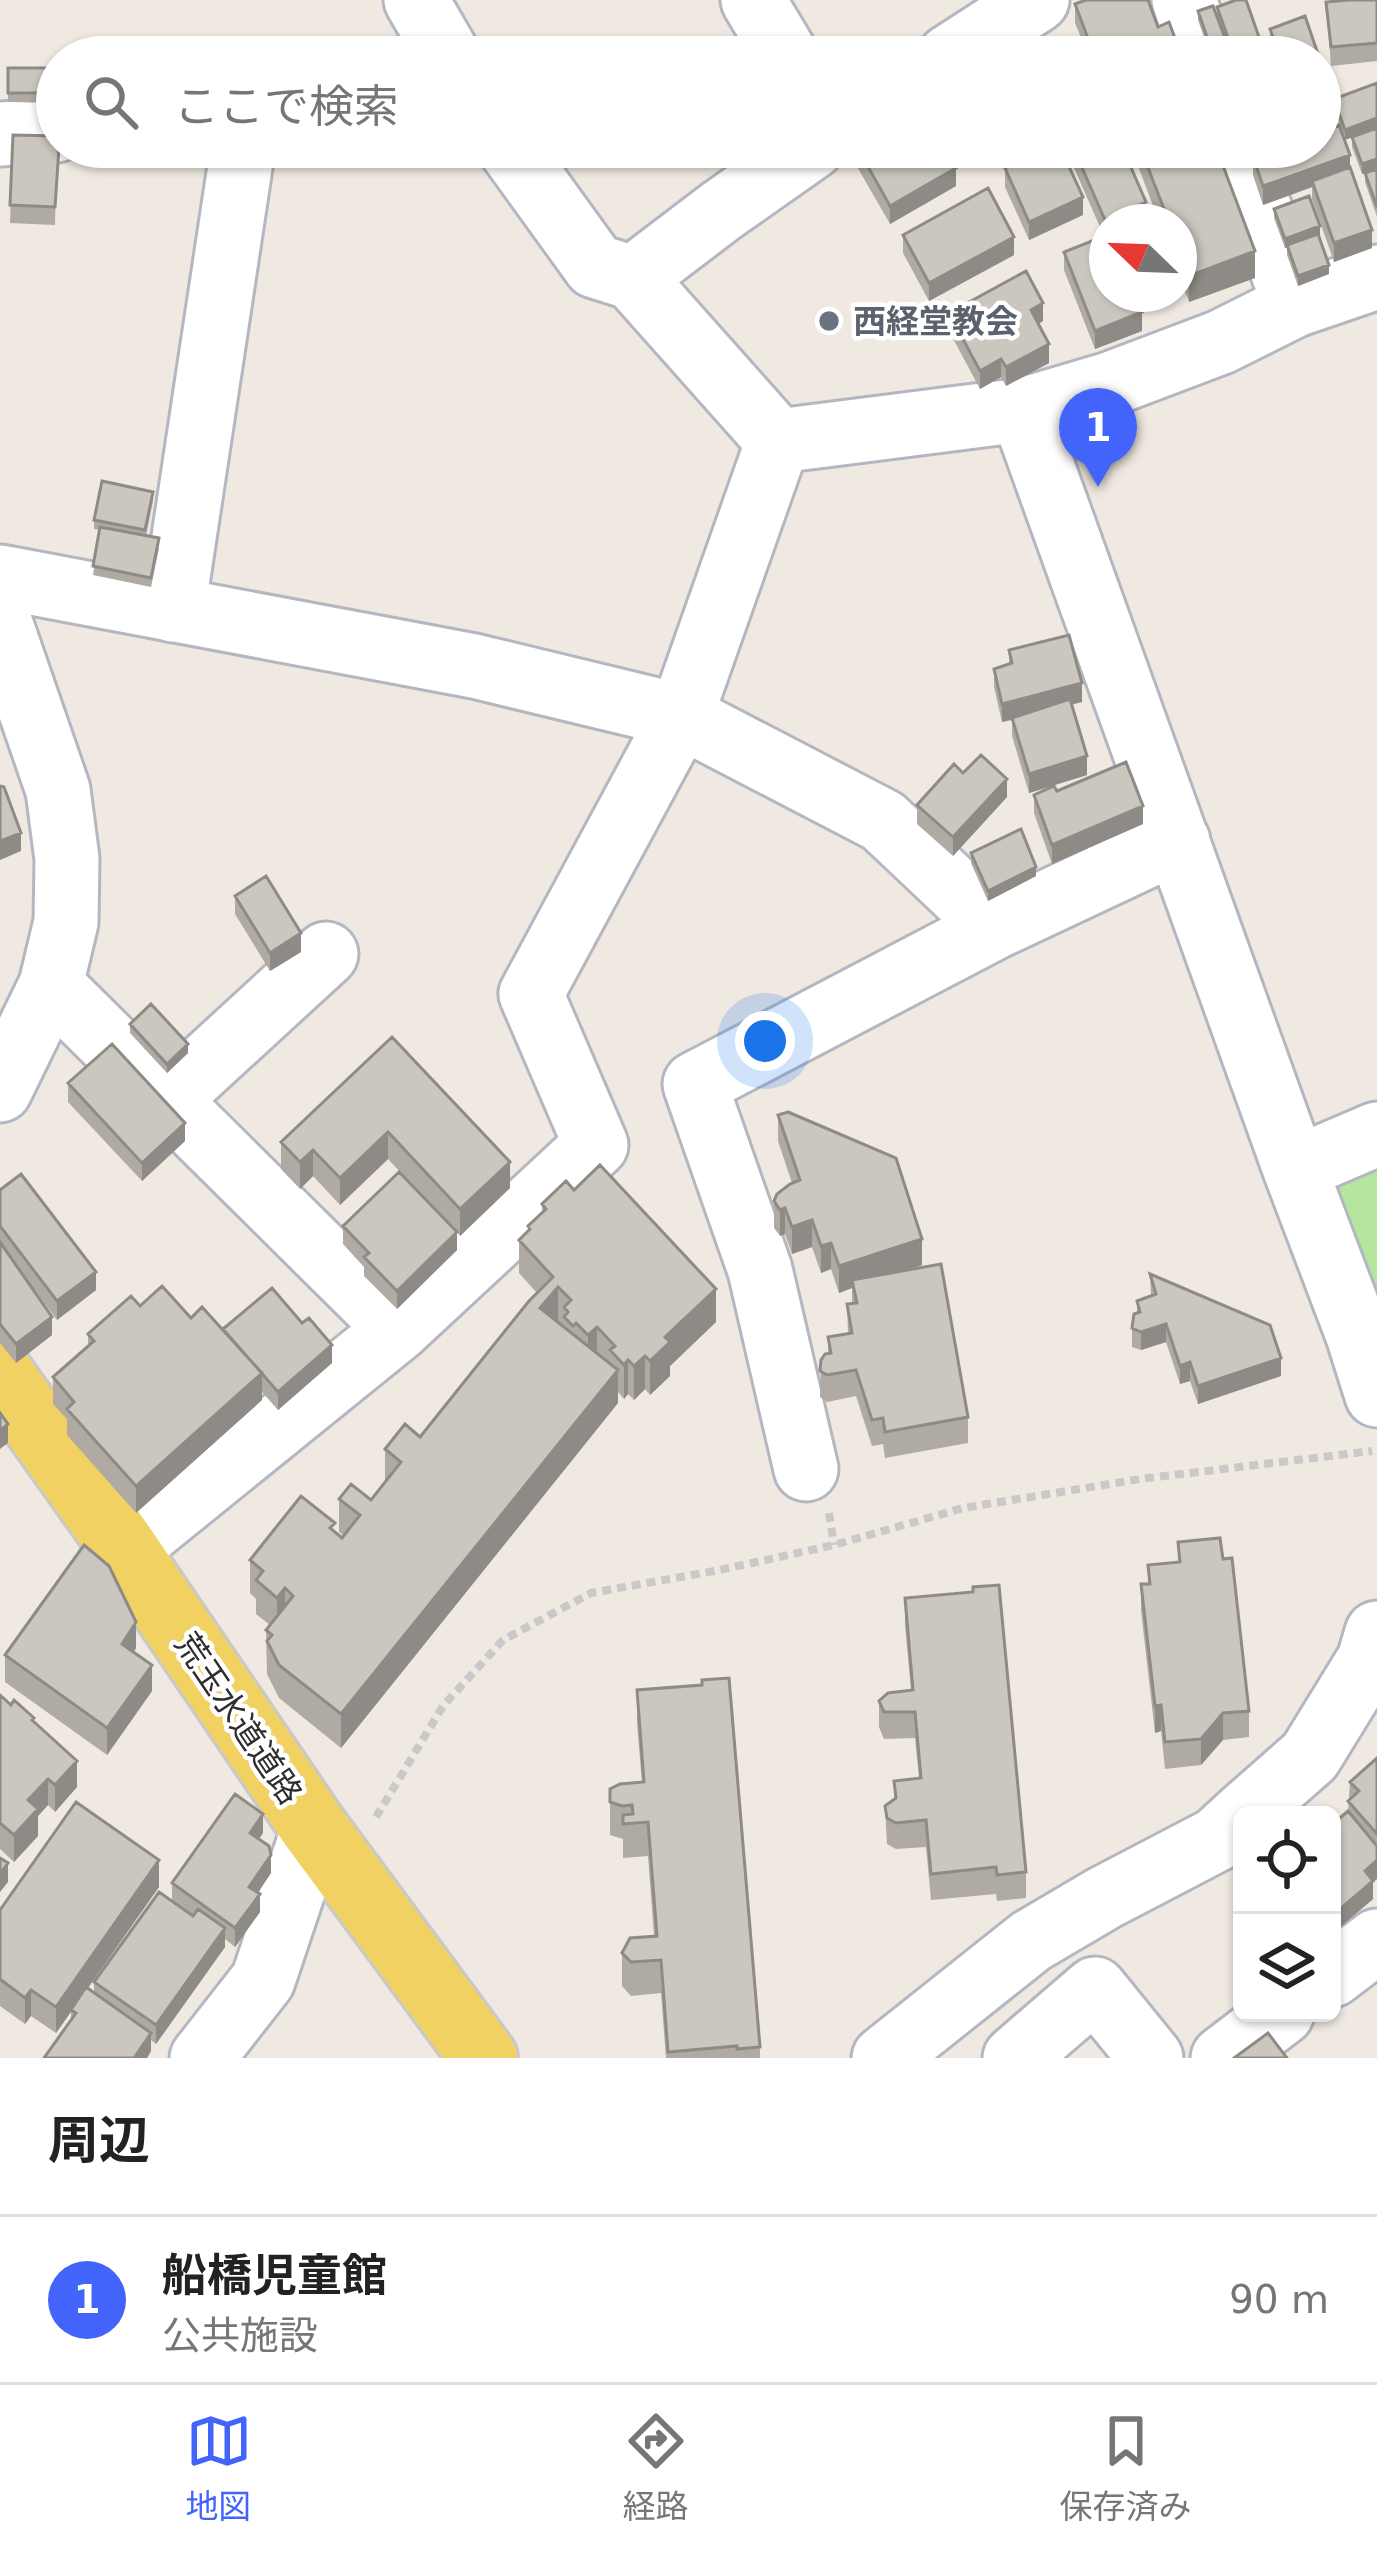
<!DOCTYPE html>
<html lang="ja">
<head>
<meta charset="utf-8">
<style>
  body { margin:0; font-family:"DejaVu Sans","Noto Sans JP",sans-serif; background:#f6f6f6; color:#222 }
  .controls { position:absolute; right:36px; bottom:36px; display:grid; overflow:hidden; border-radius:18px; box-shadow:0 3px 9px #0004 }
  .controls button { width:108px; height:108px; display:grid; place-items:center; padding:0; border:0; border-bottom:3px solid #e0e0e0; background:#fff; color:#222; font:60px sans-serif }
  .compass { position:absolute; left:1089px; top:204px; width:108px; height:108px; border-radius:50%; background:#fff; box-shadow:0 3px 9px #0004; rotate:293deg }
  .you { position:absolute; left:765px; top:1041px; width:42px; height:42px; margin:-30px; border:9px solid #fff; border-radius:50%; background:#1a73e8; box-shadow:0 0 0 18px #1a73e833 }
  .badge { display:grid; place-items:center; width:78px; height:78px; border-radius:50%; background:#4264fb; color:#fff; font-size:39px; font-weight:700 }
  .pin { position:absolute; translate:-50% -99px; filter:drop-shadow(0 3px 6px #0008) }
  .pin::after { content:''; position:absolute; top:63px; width:42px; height:36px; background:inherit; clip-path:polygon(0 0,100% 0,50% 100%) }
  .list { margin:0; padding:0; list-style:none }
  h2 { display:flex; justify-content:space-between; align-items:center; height:156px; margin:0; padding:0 48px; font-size:51px }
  h2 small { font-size:39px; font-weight:400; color:#767676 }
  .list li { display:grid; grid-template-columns:78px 1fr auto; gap:36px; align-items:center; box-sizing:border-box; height:168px; padding:0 48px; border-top:3px solid #e0e0e0 }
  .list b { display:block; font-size:45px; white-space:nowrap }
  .list p { margin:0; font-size:39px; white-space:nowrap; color:#767676 }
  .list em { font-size:39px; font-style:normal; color:#767676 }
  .icon { flex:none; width:66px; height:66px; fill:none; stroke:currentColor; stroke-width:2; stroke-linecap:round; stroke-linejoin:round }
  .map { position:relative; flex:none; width:1377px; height:2058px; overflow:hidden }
  .search { position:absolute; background:#fff; box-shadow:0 3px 9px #0004; left:36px; right:36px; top:36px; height:132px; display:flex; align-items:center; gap:30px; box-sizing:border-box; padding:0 42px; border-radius:66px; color:#767676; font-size:45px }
  .sheet { height:324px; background:#fff }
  nav { display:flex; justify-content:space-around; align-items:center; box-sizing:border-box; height:168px; border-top:3px solid #e0e0e0; background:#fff; font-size:33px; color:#767676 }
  nav a { display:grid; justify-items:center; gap:6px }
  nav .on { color:#4264fb }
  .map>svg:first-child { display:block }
  .green { fill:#b6e59e }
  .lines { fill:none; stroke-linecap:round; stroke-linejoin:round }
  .minor-casing { stroke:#b4b7c1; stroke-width:69 }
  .major-casing { stroke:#c9c9c9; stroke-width:72 }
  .path { stroke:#c9c9c9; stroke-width:8; stroke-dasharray:9 6; stroke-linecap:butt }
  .minor { stroke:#fff; stroke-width:63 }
  .major { stroke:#f2d163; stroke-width:66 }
  .wall { fill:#afaba4 }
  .shaded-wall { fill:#8e8b86 }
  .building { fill:#cbc7bf; stroke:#8e8b86; stroke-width:3 }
  .worship-dot { fill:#6b7280; stroke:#fff; stroke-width:4.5 }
  .labels { text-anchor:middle; stroke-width:9; stroke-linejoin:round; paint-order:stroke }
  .worship-label { font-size:33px; font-weight:bold; fill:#5b616d; stroke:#fff; text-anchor:start }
  .street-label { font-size:33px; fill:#2e2e2e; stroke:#fff }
</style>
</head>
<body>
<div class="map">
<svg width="1377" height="2058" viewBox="0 0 1377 2058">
  <rect width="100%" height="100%" fill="#efe9e1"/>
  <path class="green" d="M1377,1146V1379L1303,1173Z"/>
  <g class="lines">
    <defs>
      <path id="minor" d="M416,0L449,57
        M753,0L787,57
        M1184,0L1204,57
        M949,57L1037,0
        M0,134L57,130
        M509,147L595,266L633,278L778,441
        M1237,147L1295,305
        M633,278L721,211L812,147
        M1022,410L1295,1169L1358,1335L1377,1395
        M778,441L1022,410L1110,384L1221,342L1295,305L1377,277
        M0,577L474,666L681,716L883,821L995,927
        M173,610L243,147
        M0,622L58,790L67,859L66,922L51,985L0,1090
        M51,985L398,1329
        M167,1100L326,954
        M1295,1169L1377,1134
        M806,1469L760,1270L695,1084L995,927L1178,841
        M125,1550L398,1329L596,1145L531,994L681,716L778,441
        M1243,1815L1310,1756L1369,1660L1377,1633
        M1332,1975L1377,1941
        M202,2058L263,1980L314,1828
        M884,2058L1031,1941L1104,1898L1217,1839L1242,1816
        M1015,2058L1095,1989L1151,2058
        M1223,2058L1282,2013"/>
      <path id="major" d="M0,1374L125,1550L314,1828L484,2058"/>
    </defs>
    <use href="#minor" class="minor-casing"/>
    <use href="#major" class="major-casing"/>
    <path class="path" d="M829,1513L834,1545
      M376,1817L443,1706L503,1640L591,1593L720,1570L834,1545L963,1508L1140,1479L1372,1451"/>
    <use href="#minor" class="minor"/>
    <use href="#major" class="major"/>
  </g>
  <path class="wall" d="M1377,0V61L1331,66L1326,2Z
    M1075,4L1158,27L1182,57H1019L1053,51L1086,50L1075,23Z
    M1217,7L1266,57H1211L1198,20V11L1217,15Z
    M1270,29L1319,57H1277L1270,38Z
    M8,68H57V103L8,102Z
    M1377,83L1345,140L1334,108V99Z
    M1332,128L1350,167L1372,248L1334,262L1312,199V187L1263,205L1253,175V165H1252L1245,147H1320Z
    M1377,128L1362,174L1352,147V137Z
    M13,135L57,136L55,225L10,223Z
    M848,147H944L956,186L890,224L848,151Z
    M1070,147H1122L1171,294V296L1140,308L1142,331L1095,349L1064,270V252L1104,236L1070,159Z
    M1131,147H1216L1255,278L1189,302L1179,276V222H1159Z
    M1005,168L1083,215L1029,240L1005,187Z
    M1377,169V217L1365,182V173Z
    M1274,209L1320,236L1329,274L1298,286L1287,255V247L1285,248L1274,218Z
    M903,235L1014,255L929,301L903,253Z
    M949,313L1043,321L1038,324L1049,363L1006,386L1001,377L980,389L949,331Z
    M153,501L146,536L159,548L151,587L93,575L100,530L94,529V520Z
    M1009,650L1082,702L1072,704L1087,775L1029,793L1012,736V720L1002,722L994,687V669L1009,664Z
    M963,773L1007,797L953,856L917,824V805Z
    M1057,791L1143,824L1052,864L1034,813V795Z
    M971,853L1036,876L988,901L971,863Z
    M235,896L301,952L270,971L235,914Z
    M130,1024L188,1053L167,1073L130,1033Z
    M392,1037L510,1188L460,1236L457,1232V1250L397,1309L364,1276V1267L343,1244V1226L445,1220L388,1159L340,1205L313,1176L300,1189L281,1169V1142Z
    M68,1083L185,1141L142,1181L68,1102Z
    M778,1115L922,1265L909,1270L968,1417V1443L885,1458L883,1444L872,1446L856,1396L827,1402L820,1397L821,1360L828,1353V1337L848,1334L847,1304L852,1303V1288L839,1293L831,1269L821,1273L812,1247L792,1254L785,1234L780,1236L774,1228V1201L792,1183L778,1141Z
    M0,1190L96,1290L57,1320L21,1272L52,1335L16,1363L0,1343Z
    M542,1204L716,1322L670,1366V1376L650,1395L645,1389L634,1400L628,1394L624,1399L618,1392V1403L341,1748L279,1698L267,1674L266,1630L270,1625L256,1614V1599L250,1593V1560L335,1532L342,1538L344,1536L339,1532V1499L371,1500L385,1482V1449L420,1437L537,1293L519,1273V1240L528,1231V1226L542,1212Z
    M1150,1274L1281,1376L1198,1404L1190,1381L1180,1384L1166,1342L1141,1350L1132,1347V1328L1137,1313V1301L1151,1296Z
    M140,1306L332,1363L278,1410L262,1392V1400L136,1513L67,1435V1419L53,1404V1377L88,1347V1334Z
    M1178,1542L1249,1711V1737L1223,1740L1201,1765L1165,1769L1161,1731L1155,1733L1141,1611V1584H1148V1565L1178,1562Z
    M905,1598L1026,1872V1898L997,1901L996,1894L931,1900L926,1847L896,1849L887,1844L885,1806L894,1799V1781L919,1778L915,1738L884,1739L879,1727V1701L911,1690L905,1625Z
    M136,1648L134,1652L152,1691L107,1755L5,1682V1655Z
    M637,1690L760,2047V2058H666L661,1993L631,1996L622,1986V1953L654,1936L648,1856L623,1858V1839L610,1835V1789L642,1783L637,1723Z
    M0,1695L34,1721L77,1787L55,1812L48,1805L38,1816V1836L14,1862L0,1849Z
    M1377,1758V1879L1373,1882V1899L1332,1934V1825L1348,1812L1350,1782Z
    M263,1833L259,1839L271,1873L258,1893L260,1912L235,1947L225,1939V1947L156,2044L151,2040V2051L147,2058H44L71,2021V2012L56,2033L31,2016L25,2024L0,2006V1910L159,1887L88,1988L94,1993V1982L172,1901V1883Z"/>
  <path class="shaded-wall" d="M1332,118V136L1320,141V122Z
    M1377,118V128L1345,140V130Z
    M956,147H973L956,156Z
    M1252,147H1302L1253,157V165H1252Z
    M1350,155V173L1312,181V187L1263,205V186Z
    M1377,159V168L1362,174V164Z
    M956,168V186L890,224V206Z
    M1083,197V215L1029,240V222Z
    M1146,202V220L1107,222V238L1105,239V220Z
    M1320,226V236L1285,248V239Z
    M1372,230V248L1334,262V243Z
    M1014,237V255L929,301V283Z
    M1255,251V278L1189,302V276Z
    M1329,265V274L1298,286V276Z
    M1134,294H1171V296L1134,311Z
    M1043,303V321L1031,329V310Z
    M1142,312V331L1095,349V331Z
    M1049,344V363L1006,386V367Z
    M1001,359V377L980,389V371Z
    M1082,683V702L1002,722V704Z
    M1087,756V775L1029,793V774Z
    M1007,779V797L953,856V837Z
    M1143,806V824L1052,864V845Z
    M21,833V851L0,860V841Z
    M1036,867V876L988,901V891Z
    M301,933V952L270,971V953Z
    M188,1044V1053L167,1073V1064Z
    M185,1123V1141L142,1181V1163Z
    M388,1132V1159L340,1205V1178Z
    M313,1150V1176L300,1189V1162Z
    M510,1162V1188L460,1236V1209Z
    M785,1208V1234L780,1236V1210Z
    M812,1220V1247L792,1254V1227Z
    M457,1232V1250L397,1309V1291Z
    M922,1239V1265L854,1288L852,1280V1288L839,1293V1266Z
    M831,1243V1269L821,1273V1246Z
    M96,1272V1290L57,1320V1301Z
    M558,1287V1320L540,1341V1308Z
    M716,1289V1322L670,1366V1376L650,1395V1361L665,1337Z
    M52,1317V1335L16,1363V1344Z
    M1166,1324V1342L1141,1350V1332Z
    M597,1327V1361L588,1368V1335Z
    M332,1345V1363L278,1410V1392Z
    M645,1356V1389L634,1400V1366Z
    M1281,1358V1376L1198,1404V1386Z
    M628,1360V1394L624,1399V1365Z
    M1190,1362V1381L1180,1384V1366Z
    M618,1370V1403L341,1748V1714Z
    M262,1373V1400L136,1513V1486Z
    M8,1424V1443L0,1449V1431Z
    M285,1588V1622L277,1631V1598Z
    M136,1622V1648L122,1671V1644Z
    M152,1665V1691L107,1755V1728Z
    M1161,1705V1731L1155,1733V1706Z
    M1223,1713V1740L1201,1765V1739Z
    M77,1761V1787L55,1812V1785Z
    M48,1779V1805L38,1816V1836L14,1862V1835L28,1800Z
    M263,1814V1833L250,1851V1833Z
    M271,1855V1873L249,1905V1887Z
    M159,1860V1887L56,2033V2007Z
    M1377,1860V1879L1373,1882V1899L1332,1934V1916L1365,1871Z
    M8,1863V1882L0,1892V1874Z
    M260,1894V1912L235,1947V1928Z
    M225,1928V1947L156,2044V2025Z
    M31,1990V2016L25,2024V1998Z
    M151,2033V2051L147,2058H134Z"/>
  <path class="building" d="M1086,0H1148L1158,27L1169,22L1182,57H1095L1075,4Z
    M1236,0H1246L1266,57H1235L1217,7Z
    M1349,0H1377V43L1331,47L1326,2Z
    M1213,6L1232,57H1214L1198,11Z
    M1305,16L1319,57H1280L1270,29Z
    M1080,39L1089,57H1019L1049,42L1053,51Z
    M994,42L1002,57H964Z
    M8,68H57V93H8Z
    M1377,83V118L1345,130L1334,99Z
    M1320,89H1322L1332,118L1320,122Z
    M1339,125L1350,155L1263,186L1253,157L1280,147H1320V132Z
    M1377,128V159L1362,164L1352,137Z
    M13,135L57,136V147H59L55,207L10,205Z
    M857,147H944L956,168L890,206Z
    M1051,147H1060L1083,197L1029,222L1005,168Z
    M1073,147H1122L1146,202L1105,220Z
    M1140,147H1216L1255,251L1189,276L1179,249V222H1169Z
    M1350,167L1372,230L1334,243L1312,181Z
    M1377,169V207L1365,173Z
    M988,188L1014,237L929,283L903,235Z
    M1309,196L1320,226L1285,239L1274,209Z
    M1318,234L1329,265L1298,276L1287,245Z
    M1107,235V294H1135L1142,312L1095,331L1064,252Z
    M1026,271L1043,303L1031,310L1049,344L1006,367L1001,359L980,371L949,313Z
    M102,481L153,492L145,530L94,520Z
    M100,527L159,538L151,578L93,566Z
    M1069,635L1082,683L1002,704L994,669L1012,663L1009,650Z
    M1070,699L1087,756L1029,774L1012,718Z
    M981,755L1007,779L953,837L917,805L954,764L963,773Z
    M1126,762L1143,806L1052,845L1034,795L1054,786L1057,791Z
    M0,786L4,787L21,833L0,841Z
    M1021,829L1036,867L988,891L971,853Z
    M266,876L301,933L270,953L235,896Z
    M151,1004L188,1044L167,1064L130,1024Z
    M392,1037L510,1162L460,1209L388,1132L340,1178L313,1150L300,1162L281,1142Z
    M112,1044L185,1123L142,1163L68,1083Z
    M788,1112L896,1158L922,1239L839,1266L831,1243L821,1246L812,1220L792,1227L785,1208L780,1210L774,1201L777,1194L790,1184L800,1180L778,1115Z
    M600,1165L716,1289L665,1337L670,1342L650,1361L645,1356L634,1366L628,1360L624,1365L610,1350L615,1346L597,1327L588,1335L576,1323L573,1326L564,1317L568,1312L564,1307L571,1300L558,1287L540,1308L618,1370L341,1714L279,1665L267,1641L272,1635L266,1630L293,1596L285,1588L277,1598L256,1580L263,1571L250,1560L301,1496L335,1523L330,1528L342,1538L360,1515L339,1499L351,1484L371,1500L401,1462L385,1449L405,1424L420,1437L529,1301L553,1277L519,1240L530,1229L528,1226L546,1209L542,1204L566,1181L574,1190Z
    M399,1172L457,1232L397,1291L364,1257L369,1253L343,1226Z
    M21,1174L96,1272L57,1301L0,1226V1190Z
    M0,1242L52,1317L16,1344L0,1324Z
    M941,1264L968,1417L885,1432L883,1418L872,1420L856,1370L827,1375L820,1371L821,1360L825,1354L831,1353L828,1337L852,1333L847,1304L857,1303L852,1280Z
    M1150,1274L1270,1325L1281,1358L1198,1386L1190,1362L1180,1366L1166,1324L1141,1332L1132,1328L1134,1314L1140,1312L1137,1301L1156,1294Z
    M162,1286L191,1318L202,1307L262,1373L136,1486L67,1409L74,1402L53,1377L94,1341L88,1334L131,1296L140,1306Z
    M272,1288L302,1323L309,1318L332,1345L278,1392L223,1329Z
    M0,1413L8,1424L0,1431Z
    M1220,1538L1223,1559L1232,1558L1249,1711L1223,1713L1201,1739L1165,1742L1161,1705L1155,1706L1141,1584H1150L1148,1565L1180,1562L1178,1542Z
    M84,1545L109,1566L136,1622L122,1644L152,1665L107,1728L5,1655Z
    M999,1585L1026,1872L997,1875L996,1867L931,1874L926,1820L896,1823L887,1818L885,1806L896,1798L894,1781L921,1778L915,1712H884L879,1701L888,1693L913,1690L905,1598L973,1592V1587Z
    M729,1678L760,2047L737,2049V2046L668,2052L661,1960L631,1962L622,1953L630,1938L657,1936L648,1822L623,1824V1815L633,1814L632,1805L622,1806L610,1802V1789L620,1784L644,1782L637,1690L702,1685V1680Z
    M0,1695L11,1705L14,1700L34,1718L32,1720L77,1761L55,1785L48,1779L28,1800L38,1809L14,1835L0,1823Z
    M1377,1758V1834L1348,1801L1359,1791L1350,1782Z
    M235,1794L263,1814L250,1833L269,1846L271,1855L249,1887L260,1894L235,1928L172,1883Z
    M76,1802L159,1860L56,2007L31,1990L25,1998L0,1979V1910Z
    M1348,1811L1377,1846V1860L1365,1871L1373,1881L1332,1916V1825Z
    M0,1858L8,1863L0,1874Z
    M159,1892L193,1916L198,1909L225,1928L156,2025L94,1982Z
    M86,1987L151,2033L134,2058H44L76,2013L71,2010Z
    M1268,2033L1287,2058H1234Z"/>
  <circle class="worship-dot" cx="829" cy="321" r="12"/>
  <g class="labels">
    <g class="worship-label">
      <text x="853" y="333">西経堂教会</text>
    </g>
    <g class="street-label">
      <text transform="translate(239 1718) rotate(56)" y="12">荒玉水道道路</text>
    </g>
  </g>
</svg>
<div class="controls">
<button><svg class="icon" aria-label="locate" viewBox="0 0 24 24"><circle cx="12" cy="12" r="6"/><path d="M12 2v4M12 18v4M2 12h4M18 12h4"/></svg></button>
<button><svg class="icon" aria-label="layers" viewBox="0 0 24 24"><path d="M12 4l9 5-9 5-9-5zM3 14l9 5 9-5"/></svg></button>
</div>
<svg class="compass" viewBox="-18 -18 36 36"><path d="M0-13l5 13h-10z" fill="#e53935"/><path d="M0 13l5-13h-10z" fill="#767676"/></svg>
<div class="you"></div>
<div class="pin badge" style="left:1098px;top:487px">1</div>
<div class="search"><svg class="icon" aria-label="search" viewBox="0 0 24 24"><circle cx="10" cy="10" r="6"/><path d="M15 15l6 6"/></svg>ここで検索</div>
</div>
<section class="sheet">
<h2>周辺<small></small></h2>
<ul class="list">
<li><span class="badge">1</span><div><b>船橋児童館</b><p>公共施設</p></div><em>90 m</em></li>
</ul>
</section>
<nav>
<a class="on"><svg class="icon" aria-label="map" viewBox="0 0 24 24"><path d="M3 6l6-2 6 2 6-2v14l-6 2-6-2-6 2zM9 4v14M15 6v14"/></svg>地図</a>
<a><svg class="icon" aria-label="directions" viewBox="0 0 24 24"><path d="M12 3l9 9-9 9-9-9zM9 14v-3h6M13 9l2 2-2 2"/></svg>経路</a>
<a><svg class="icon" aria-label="saved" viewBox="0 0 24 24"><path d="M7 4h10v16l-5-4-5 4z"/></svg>保存済み</a>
</nav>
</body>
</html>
